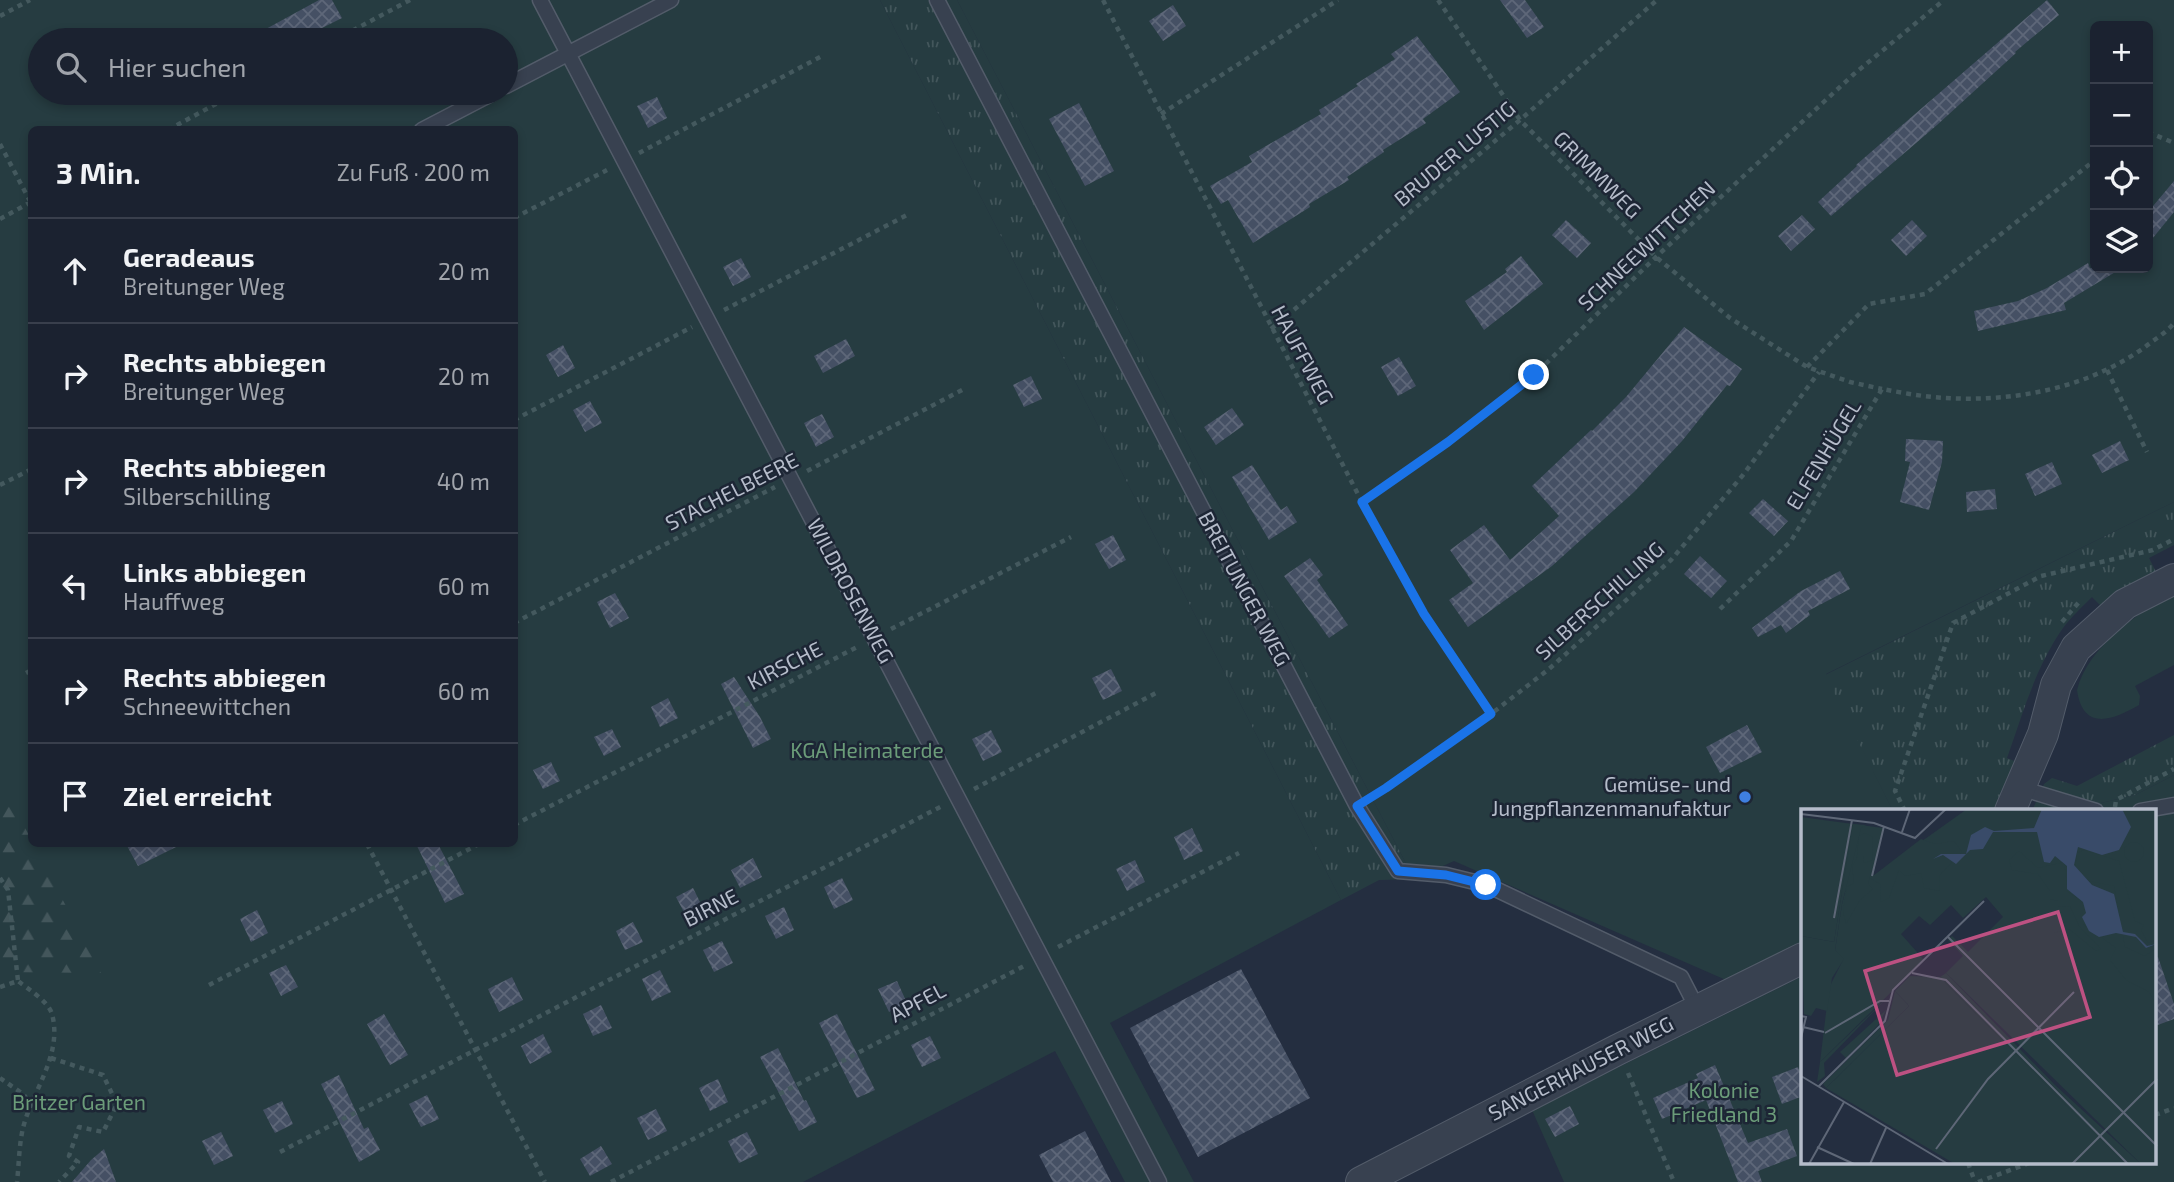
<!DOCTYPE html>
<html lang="de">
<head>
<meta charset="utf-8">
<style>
  body { margin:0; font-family:"Exo 2",sans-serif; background:#282f3c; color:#f1f3f6 }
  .controls { position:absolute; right:21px; top:21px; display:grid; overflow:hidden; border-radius:10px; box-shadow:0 4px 10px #0003 }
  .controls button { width:63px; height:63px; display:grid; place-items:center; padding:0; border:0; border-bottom:2px solid #393f4c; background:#1b2230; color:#f1f3f6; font:35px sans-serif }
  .stop { position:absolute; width:21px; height:21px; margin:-16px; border:5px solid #1a73e8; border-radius:50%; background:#fff }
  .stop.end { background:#1a73e8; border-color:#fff; box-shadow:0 2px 7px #0008 }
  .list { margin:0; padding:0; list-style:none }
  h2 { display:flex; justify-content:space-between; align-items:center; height:91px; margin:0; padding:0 28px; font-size:30px }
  h2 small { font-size:23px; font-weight:400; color:#a0a4ab }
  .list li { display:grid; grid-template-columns:46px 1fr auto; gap:21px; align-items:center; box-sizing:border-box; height:105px; padding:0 28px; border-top:2px solid #393f4c }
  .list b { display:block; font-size:26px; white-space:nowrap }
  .list p { margin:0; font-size:23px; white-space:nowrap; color:#a0a4ab }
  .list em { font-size:23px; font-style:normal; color:#a0a4ab }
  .icon { flex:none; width:38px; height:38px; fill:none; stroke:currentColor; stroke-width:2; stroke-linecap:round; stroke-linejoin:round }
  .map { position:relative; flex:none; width:2174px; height:1182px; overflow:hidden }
  .search { position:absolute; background:#1b2230; box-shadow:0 4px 10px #0003; left:28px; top:28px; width:490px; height:77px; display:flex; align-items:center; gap:18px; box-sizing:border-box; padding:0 24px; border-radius:38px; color:#a0a4ab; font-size:26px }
  .panel { position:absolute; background:#1b2230; box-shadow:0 4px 10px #0003; left:28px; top:126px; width:490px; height:721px; border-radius:10px }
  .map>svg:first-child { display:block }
  .green { fill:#263c41; fill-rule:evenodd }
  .forest { fill:url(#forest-firs) }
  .park { fill:url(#park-tufts) }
  .building { fill:url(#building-cross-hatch) }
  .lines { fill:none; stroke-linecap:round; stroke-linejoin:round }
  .service-casing { stroke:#535c6a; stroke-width:17 }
  .minor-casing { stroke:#535c6a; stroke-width:32 }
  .path { stroke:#44595e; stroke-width:4.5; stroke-dasharray:5 5; stroke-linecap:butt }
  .service { stroke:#384150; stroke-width:14 }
  .minor { stroke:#384150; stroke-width:30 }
  .route { stroke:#1a73e8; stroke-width:9 }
  .shop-dot { fill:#3f7fe0; stroke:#1d2635; stroke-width:2.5 }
  .labels { text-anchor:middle; stroke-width:5; stroke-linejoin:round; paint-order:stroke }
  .street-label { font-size:21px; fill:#b5bcca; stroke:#1d2635 }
  .park-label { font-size:21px; fill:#6b9c79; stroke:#1d2635 }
  .poi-label { font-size:21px; fill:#b5bcca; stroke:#1d2635; text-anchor:end }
  .inset-road { fill:none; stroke:#5e6777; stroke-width:2 }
  .view { fill:#bd5182; fill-opacity:0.15; stroke:#bd5182; stroke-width:3.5 }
  .inset-edge { fill:none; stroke:#b5bcca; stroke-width:3.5 }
</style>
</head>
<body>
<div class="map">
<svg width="2174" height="1182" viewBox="0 0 2174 1182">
  <defs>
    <pattern id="forest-firs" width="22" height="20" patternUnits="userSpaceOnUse" patternTransform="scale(1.75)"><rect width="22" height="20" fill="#263c41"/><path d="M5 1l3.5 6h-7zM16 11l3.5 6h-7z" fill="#43565b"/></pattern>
    <pattern id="park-tufts" width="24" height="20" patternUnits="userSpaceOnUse" patternTransform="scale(1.75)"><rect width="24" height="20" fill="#263c41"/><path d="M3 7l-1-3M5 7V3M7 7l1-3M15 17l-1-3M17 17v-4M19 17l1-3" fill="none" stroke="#43565b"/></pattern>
    <pattern id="building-cross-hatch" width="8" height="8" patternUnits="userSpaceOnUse" patternTransform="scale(1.75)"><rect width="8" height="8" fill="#455064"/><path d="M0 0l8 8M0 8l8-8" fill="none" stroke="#5e6779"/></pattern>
  </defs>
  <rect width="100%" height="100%" fill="#242e40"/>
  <path class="green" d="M0,0H880L1341,900L1110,1023L1194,1182H1125L1055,1051L803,1182H0ZM40,40H506V93H40ZM32,130H514V844H32Z
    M957,0H2174V502L1826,674L1893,811H1803V941L1726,980L1454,861L1414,879ZM2095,26H2148V268H2095Z
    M2174,593V665L2135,686L2140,696L2139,705C2113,720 2083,732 2077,690C2088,647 2137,613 2174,593Z
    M2174,775V1182H1564L1532,1110L1803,976V1163H2155V811H2066L2135,795Z"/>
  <path class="forest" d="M0,780L101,973L0,972Z"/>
  <path class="park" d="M880,0H957L1414,879L1379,880L1341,900Z
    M2174,502V545L2149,558L2157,574L2105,610L2092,597C2082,607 2071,617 2063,628C2035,668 2023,713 2007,758L2024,765L2004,811H1893L1825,675Z
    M2174,735V775L2135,795L2066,811H2032L2044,784L2052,778L2077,786Z"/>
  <path class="building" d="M319,0H332L342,18L298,40H246Z
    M1500,0H1525L1544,27L1527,38Z
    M2047,0L2059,15L2015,52L2016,53L1937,125L1831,216L1818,202L1857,166L1856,165Z
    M1173,5L1186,26L1163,41L1149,21Z
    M1417,36L1460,92L1423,119L1426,123L1383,150L1384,152L1347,177L1349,180L1309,204L1310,207L1253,243L1228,200L1221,204L1210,186L1252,162L1249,156L1321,114L1319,110L1358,86L1356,84L1395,59L1391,54Z
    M657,97L667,118L648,128L637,106Z
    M1079,103L1114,171L1085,186L1049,119Z
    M2174,181V212L2148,244V212Z
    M1802,215L1815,229L1791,251L1778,236Z
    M1566,220L1591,243L1577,258L1552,235Z
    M1912,220L1927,236L1906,256L1891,240Z
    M1521,256L1543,284L1484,330L1465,301L1507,272L1505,269Z
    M741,258L751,277L733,286L723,267Z
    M2088,263L2090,268H2122L2064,303L2066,310L1978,331L1974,311L2018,301L2047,288Z
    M1684,327L1742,369L1730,386L1727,385L1682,441L1634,492L1552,566L1468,627L1449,600L1473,583L1450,550L1484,525L1510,560L1559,516L1532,486L1591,430L1592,431L1626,397Z
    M846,339L855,356L823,373L814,356Z
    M563,345L575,368L558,377L546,355Z
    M1399,357L1416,386L1398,396L1381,367Z
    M1031,376L1042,399L1024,407L1013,385Z
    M590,401L602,423L585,432L573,410Z
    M1232,408L1244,425L1216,445L1204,427Z
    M822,414L834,437L816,447L804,423Z
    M1906,439L1943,441L1942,462L1929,510L1900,502L1910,462L1905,461Z
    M2120,441L2129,460L2102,473L2092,455Z
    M2052,462L2062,484L2035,496L2025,474Z
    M1252,465L1281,510L1287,506L1297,522L1269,540L1232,477Z
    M1995,489L1997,509L1967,512L1966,492Z
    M1763,499L1788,521L1774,536L1749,513Z
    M1113,535L1126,560L1109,569L1095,544Z
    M1700,556L1727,581L1711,598L1684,574Z
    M1310,558L1323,575L1317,580L1348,625L1329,638L1284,576Z
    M1840,571L1850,589L1808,611L1810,615L1786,633L1781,625L1758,637L1752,628L1801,591Z
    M615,593L629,618L610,628L597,602Z
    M1111,669L1122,691L1103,700L1092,678Z
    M734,677L760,717L771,739L753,748L721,684Z
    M668,698L678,718L660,727L651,707Z
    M1747,725L1762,752L1720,773L1706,747Z
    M612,729L621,747L604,756L594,737Z
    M991,730L1002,752L983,761L972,739Z
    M551,762L560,781L543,789L533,770Z
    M1192,828L1203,851L1184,860L1174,837Z
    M126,844H182L138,866Z
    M416,844H438L464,894L445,903Z
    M753,858L762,877L740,888L731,870Z
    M1135,860L1145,882L1127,891L1116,869Z
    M842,878L853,900L834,909L824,887Z
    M693,888L703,908L686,916L676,897Z
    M784,907L794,930L776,939L765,916Z
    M257,910L268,933L251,942L240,919Z
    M633,922L643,942L625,950L616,931Z
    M722,941L733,963L714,972L703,950Z
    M2158,957L2174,1004V1019L2155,1026V958Z
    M286,965L298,987L281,996L269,973Z
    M1241,969L1310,1098L1198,1157L1130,1028Z
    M660,970L671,992L652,1001L642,979Z
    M512,977L523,1000L499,1012L488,989Z
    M897,981L907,1003L889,1012L878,989Z
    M601,1005L612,1028L593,1036L583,1014Z
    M384,1014L408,1055L390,1065L367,1024Z
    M837,1014L875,1090L857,1098L819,1023Z
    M543,1034L552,1052L530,1064L521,1046Z
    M930,1036L941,1058L922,1067L911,1045Z
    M778,1048L804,1101L806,1100L817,1122L799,1131L760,1057Z
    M1715,1065L1748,1143L1787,1129L1797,1156L1758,1171L1762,1182H1738L1706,1100L1662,1119L1653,1098L1698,1078L1696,1074Z
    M1798,1067L1803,1081V1096L1782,1104L1772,1077Z
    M339,1075L364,1129L368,1127L380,1150L359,1162L321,1084Z
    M718,1079L728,1102L710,1111L699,1088Z
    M427,1095L439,1119L421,1127L409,1104Z
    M282,1101L293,1124L275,1133L263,1110Z
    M1570,1106L1579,1124L1555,1137L1545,1119Z
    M656,1109L667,1131L648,1140L637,1118Z
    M1085,1131L1111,1182H1053L1039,1155Z
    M221,1132L233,1156L214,1165L202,1141Z
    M747,1132L758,1154L739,1163L728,1141Z
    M601,1146L612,1164L590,1176L580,1159Z
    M104,1149L116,1182H72L91,1160Z"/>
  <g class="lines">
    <defs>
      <path id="service" d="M540,0L1159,1182
        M937,0L1357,806L1398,871L1446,875L1487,885L1681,977L1698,1010
        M506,86L671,0
        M422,130L493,93
        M2020,788L2096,811
        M2140,811L2174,805"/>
      <path id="minor" d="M2010,811L2043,734L2056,685L2076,648L2125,604L2174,579
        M1361,1182L1617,1050L1803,958"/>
    </defs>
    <use href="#service" class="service-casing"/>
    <use href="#minor" class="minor-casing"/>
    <path class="path" d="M1103,0L1362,502L1424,614L1491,714
      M1438,0L1520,120L1656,257L1730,318L1807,367L1850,382L1882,389
      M0,16L30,0
      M335,40L410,0
      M1161,114L1338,0
      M168,130L236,93
      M2148,132L2174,143
      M0,144L32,205
      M639,153L822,56
      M514,218L607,170
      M0,219L31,202
      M724,310L907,215
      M1271,329L1520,120L1657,0
      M1807,367L1869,304L1925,294L2095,160
      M2107,370L2147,452
      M514,420L692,327
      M807,471L964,389
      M0,485L32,469
      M1362,502L1448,442L1534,375L1656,257L1854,74L1944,0
      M1720,609L1791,541L1882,389C1903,393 1925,397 1946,398C2015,402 2088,388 2145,347C2155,339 2166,333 2174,323
      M2062,622L2079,602
      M514,623L775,487
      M891,629L1071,537
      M26,673L32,670
      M974,789L1156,693
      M1371,797L1491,714L1549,669L1671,560L1743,475L1819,372
      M2115,807L2116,800L2174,769
      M1905,811L1895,791L1953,623L2041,576L2153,550L2174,539
      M514,825L859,646
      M367,844L545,1182
      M0,878L8,890L18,981
      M1058,947L1239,853
      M209,985L479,844
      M0,987L18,981C28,989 48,1001 52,1014C63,1055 32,1091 23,1128C19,1145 19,1164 17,1182
      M51,1058L103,1075L117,1104L103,1132L79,1127L69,1156L78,1162L59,1182
      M1628,1073L1674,1182
      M0,1078L23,1094L32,1105
      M2155,1115L2174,1108
      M280,1152L942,806
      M1968,1163L1975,1182
      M611,1182L1026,965
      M1978,1182L2029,1163"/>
    <use href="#service" class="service"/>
    <use href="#minor" class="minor"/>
  </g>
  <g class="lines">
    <path class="route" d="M1486,885L1446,875L1398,871L1357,806L1386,788L1491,714L1424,614L1362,502L1448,442L1534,375"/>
  </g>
  <circle class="shop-dot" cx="1745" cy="797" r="7"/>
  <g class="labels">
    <g class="street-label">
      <text transform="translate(1455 154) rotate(-40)" y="7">BRUDER LUSTIG</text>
      <text transform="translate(1597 175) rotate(45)" y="7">GRIMMWEG</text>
      <text transform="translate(1647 246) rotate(-43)" y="7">SCHNEEWITTCHEN</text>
      <text transform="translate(1302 355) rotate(62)" y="7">HAUFFWEG</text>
      <text transform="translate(1824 455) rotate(-59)" y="7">ELFENHÜGEL</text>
      <text transform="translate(732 492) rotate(-27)" y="7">STACHELBEERE</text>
      <text transform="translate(1244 589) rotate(62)" y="7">BREITUNGER WEG</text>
      <text transform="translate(850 591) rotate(62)" y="7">WILDROSENWEG</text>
      <text transform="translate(1600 601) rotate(-42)" y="7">SILBERSCHILLING</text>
      <text transform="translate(785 666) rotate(-27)" y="7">KIRSCHE</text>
      <text transform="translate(711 908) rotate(-27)" y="7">BIRNE</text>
      <text transform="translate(918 1003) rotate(-28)" y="7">APFEL</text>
      <text transform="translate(1581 1069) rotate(-27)" y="7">SANGERHAUSER WEG</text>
    </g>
    <g class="park-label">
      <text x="867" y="758">KGA Heimaterde</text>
      <text x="1724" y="1098">Kolonie<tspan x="1724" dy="24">Friedland 3</tspan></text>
      <text x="79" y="1110">Britzer Garten</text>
    </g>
    <g class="poi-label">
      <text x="1731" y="792">Gemüse- und<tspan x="1731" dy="24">Jungpflanzenmanufaktur</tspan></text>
    </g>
  </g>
  <g transform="translate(1801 809)">
    <rect width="355" height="355" fill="#242e40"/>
    <path d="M166,0H355V355H340L145,164L162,147L147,131L151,127L167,143L202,108L185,88L162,109L150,96L129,116L118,107L100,125L123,151L19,253L28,179L42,151L34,141L41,95L60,19H82L72,67ZM0,8L52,15L33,133L0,127ZM109,167L139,168L324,355H154L25,279L108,197L94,182ZM85,201L78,215L45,249L39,243Z" fill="#263c41"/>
    <path d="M52,15L82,19L72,67L120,30L134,35L153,32L161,43L138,67L139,82L123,79L120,64L104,67L98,61L88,89L80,93L79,75L62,65L71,51L72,28L64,24L58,27L53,75L40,86ZM323 43a10 10 0 1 1 20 0a10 10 0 1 1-20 0ZM283,41L318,52L334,112L343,116L340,121L347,134L355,131V139L344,147L324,138L313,77L288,72L274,60L276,44ZM218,42L237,59L263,53L267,83L282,93V115L315,139L309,151L325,171L348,183L355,195V226L253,124L268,120L295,142L300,140L278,117L269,97L257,98V92L249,90V82L237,65L211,61L208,51Z" fill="#263c41"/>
    <path d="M52,15L65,16L60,19L41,95L34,141L43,150L31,169L26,202L15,199L10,207L3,205L0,127L33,133ZM57,47H62L63,54L73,51L67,75L72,80L59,91L45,115L42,102L46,78L53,74L51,57ZM145,164L254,276L340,355H324L307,339L139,168ZM94,182L108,197L25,279L22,275L87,211ZM87,188L23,254L24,267L16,273L19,253Z" fill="#263c41"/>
    <path d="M241,0H321L330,18L318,41L301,46L277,38L273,56L291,76L313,85L322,123L334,125L346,137L355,135L345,139L335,128L315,124L298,128L288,122L281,108L285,104L282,93L266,80V57L254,47L249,54L243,53L236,23H192L182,40L169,41L155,55L142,46L132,50L140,45H165L170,26L184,18L193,22L233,19Z" fill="#394b69"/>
    <path class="inset-road" d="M0,5L73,14L114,29L145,0M101,23L109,0M71,67L83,17M33,109L51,11M147,128L356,337M111,164L145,171L327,355M0,207L5,208L0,229M2,218L23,223M24,224L79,192H88M0,267L147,355M17,278L84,212L92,181L183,92M16,338L53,355M135,340L187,270L273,183M8,355L43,293M69,355L85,319M271,355L356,270"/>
    <path class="view" d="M257,103L289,208L96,266L64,162Z"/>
    <rect width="355" height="355" class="inset-edge"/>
  </g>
</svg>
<div class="controls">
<button>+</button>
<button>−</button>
<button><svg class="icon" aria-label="locate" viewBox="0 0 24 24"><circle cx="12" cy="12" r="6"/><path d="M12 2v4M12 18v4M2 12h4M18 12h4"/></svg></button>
<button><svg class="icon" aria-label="layers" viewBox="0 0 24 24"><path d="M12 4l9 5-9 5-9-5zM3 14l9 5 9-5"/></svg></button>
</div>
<div class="stop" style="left:1486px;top:885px"></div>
<div class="stop end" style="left:1534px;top:375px"></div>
<div class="search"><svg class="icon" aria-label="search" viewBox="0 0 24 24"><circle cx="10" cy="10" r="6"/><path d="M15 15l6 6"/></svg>Hier suchen</div>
<section class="panel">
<h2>3 Min.<small>Zu Fuß · 200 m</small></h2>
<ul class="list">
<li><svg class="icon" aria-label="ahead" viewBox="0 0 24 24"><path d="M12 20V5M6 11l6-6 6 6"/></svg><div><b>Geradeaus</b><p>Breitunger Weg</p></div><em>20 m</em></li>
<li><svg class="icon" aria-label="right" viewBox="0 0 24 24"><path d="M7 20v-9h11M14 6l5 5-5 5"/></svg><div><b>Rechts abbiegen</b><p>Breitunger Weg</p></div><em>20 m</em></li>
<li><svg class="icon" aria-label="right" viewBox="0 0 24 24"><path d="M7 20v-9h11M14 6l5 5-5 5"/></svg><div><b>Rechts abbiegen</b><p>Silberschilling</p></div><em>40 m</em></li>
<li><svg class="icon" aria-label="left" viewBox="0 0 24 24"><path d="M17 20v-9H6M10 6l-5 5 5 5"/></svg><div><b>Links abbiegen</b><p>Hauffweg</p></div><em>60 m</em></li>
<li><svg class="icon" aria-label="right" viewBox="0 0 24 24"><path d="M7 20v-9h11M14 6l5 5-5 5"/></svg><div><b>Rechts abbiegen</b><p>Schneewittchen</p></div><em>60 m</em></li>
<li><svg class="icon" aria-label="arrive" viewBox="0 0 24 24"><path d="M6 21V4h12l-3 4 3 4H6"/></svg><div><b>Ziel erreicht</b></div></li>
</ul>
</section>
</div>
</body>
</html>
